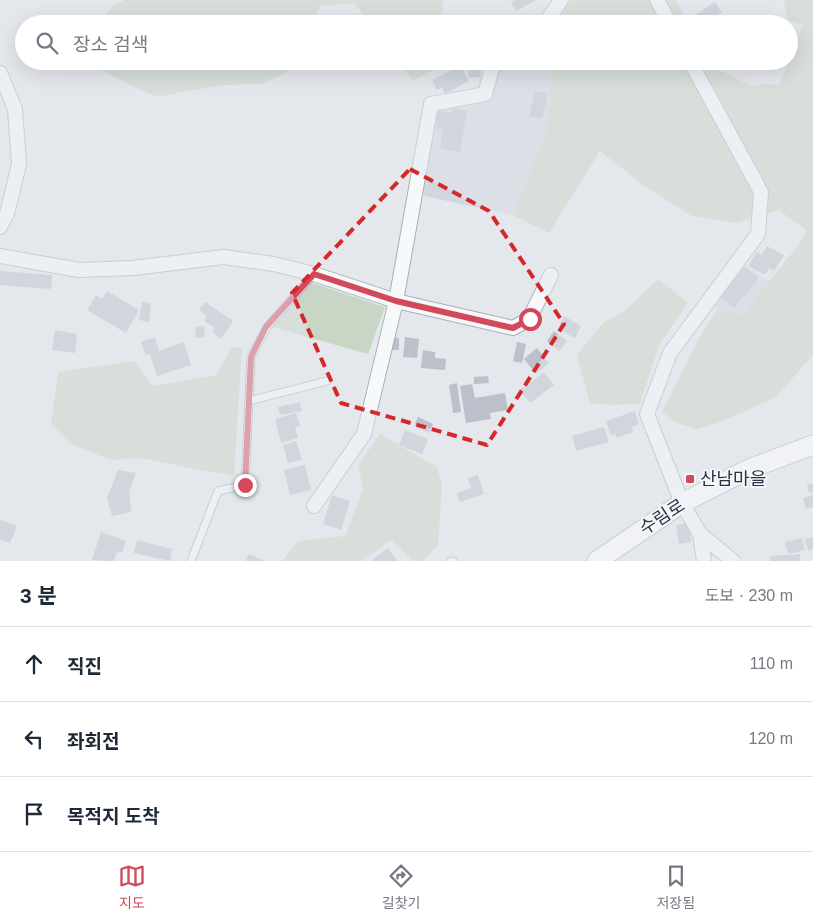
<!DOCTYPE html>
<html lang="ko">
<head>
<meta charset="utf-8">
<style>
  body { margin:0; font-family:Helvetica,"Noto Sans KR",sans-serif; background:#f6f6f7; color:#1f2937 }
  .stop { position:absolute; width:15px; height:15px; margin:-11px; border:4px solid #d1495b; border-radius:50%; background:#fff }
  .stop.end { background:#d1495b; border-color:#fff; box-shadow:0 1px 5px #0008 }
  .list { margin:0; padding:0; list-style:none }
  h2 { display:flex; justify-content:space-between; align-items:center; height:65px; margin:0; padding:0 20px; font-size:21px }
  h2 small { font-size:16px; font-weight:400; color:#747a83 }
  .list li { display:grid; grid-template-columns:32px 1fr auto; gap:15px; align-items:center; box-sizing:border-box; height:75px; padding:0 20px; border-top:1px solid #e0e1e3 }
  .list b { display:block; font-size:19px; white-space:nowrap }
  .list em { font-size:16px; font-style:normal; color:#747a83 }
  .icon { flex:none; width:28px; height:28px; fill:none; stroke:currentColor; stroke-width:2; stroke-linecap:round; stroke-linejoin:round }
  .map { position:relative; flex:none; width:813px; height:561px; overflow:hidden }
  .search { position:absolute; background:#fff; box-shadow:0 5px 20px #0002; left:15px; right:15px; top:15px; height:55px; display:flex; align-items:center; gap:12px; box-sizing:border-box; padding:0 18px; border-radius:28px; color:#747a83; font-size:19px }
  .sheet { height:290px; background:#fff }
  nav { display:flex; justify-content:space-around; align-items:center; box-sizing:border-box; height:70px; border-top:1px solid #e0e1e3; background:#fff; font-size:14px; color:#747a83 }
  nav a { display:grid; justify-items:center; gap:2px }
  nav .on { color:#d1495b }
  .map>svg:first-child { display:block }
  .built { fill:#d2d6de }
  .green { fill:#c9d6c5 }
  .building { fill:#bbc0ca }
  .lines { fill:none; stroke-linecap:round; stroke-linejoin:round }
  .lane-casing { stroke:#a9aeb7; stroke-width:9 }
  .street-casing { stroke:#a9aeb7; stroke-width:16 }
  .secondary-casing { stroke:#a9aeb7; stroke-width:21 }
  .lane { stroke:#f7f8fa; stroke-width:7 }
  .street { stroke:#f7f8fa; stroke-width:14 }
  .secondary { stroke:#fff; stroke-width:19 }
  .route { stroke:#d1495b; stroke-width:6 }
  .marked { fill:none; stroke:#d62828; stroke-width:4; stroke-dasharray:10 6; stroke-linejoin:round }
  .poi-dot { fill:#d1495b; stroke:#f4f6f9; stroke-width:2 }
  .labels { text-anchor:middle; stroke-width:4; stroke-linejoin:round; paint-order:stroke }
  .poi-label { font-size:18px; fill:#2b3445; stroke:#f4f6f9; text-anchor:start }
  .street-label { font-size:18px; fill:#2b3445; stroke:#f4f6f9 }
</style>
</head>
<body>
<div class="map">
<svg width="813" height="561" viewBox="0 0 813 561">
  <rect width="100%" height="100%" fill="#e4e7ec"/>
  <path class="built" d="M503,61H550L551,85L545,135L513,215L424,196L423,170L434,107L490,95L498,65Z
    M742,263L769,282L742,315L717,310L713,303Z"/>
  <path class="green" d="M125,0H443L442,24H371L354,3L320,6L312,24H97L113,6Z
    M571,0H675L689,24H556Z
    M784,0H813V355L775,398L720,422L697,429L677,423L662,412L699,338L717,310L742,315L800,243L807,231L779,210L736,223L692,216L643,185L600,151L549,233L513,215L545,135L551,85L550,61H712L718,70L752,86L763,84L779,85L803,25L788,20Z
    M82,61H294L289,71L262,84L221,85L156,97Z
    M399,61H449L413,81Z
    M658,279L688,303L659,345L640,404L610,405L590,403L577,355L603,323L626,310Z
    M312,283L385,307L368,354L272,327Z
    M232,347L242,348L234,475L200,470L141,458L110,460L70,443L51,424L58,372L134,361L153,386L216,375Z
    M380,434L437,467L442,484L438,545L423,561H413L391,540L362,561H282L298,541L345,536L363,489L358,465Z"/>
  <path class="building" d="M516,0H536L516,11L511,2Z
    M715,2L722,12L703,24H700L695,15Z
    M496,16V24H464V19Z
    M721,16L726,24H708Z
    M723,61H738L728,68Z
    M764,61H784L773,71Z
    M480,63L481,77L469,78L468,64Z
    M460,66L469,81L445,94L442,87L437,90L432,80Z
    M535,91L548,94L542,119L529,116Z
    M452,108L467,110L460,152L440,148L443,129H436L438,111L453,113Z
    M767,246L784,255L774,271L769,268L765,275L748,266L757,252L762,255Z
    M745,267L759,278L734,308L720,297Z
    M0,271L52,275L51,289L0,285Z
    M107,291L139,310L126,333L87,310L96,295L102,299Z
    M142,302L151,303L149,322L139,320Z
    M205,302L233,321L221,339L212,332L215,328L204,321L207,316L199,310Z
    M564,316L581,326L575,338L558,329Z
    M204,326L205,337L196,338L195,327Z
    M55,330L77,334L75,353L52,350Z
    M554,331L567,341L559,351L547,341Z
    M155,337L159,351L184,342L191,365L157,376L150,354L146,355L141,342Z
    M390,337L399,338V350H390Z
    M405,337L419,339L417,358L403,357Z
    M517,342L526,344L522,363L513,361Z
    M537,348L549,363L536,374L524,359Z
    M423,350L435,352V358L446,359L445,370L421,368Z
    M544,372L554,385L530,403L520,390Z
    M488,376L489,383L474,384V377Z
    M457,383L461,412L453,413L449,385Z
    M472,384L475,398L505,393L508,410L490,413L491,419L466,423L460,386Z
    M300,402L302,411L280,415L278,407Z
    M635,411L639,424L632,427L633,432L617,438L615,434L611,436L606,421Z
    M296,413L300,426L295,427L298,438L281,443L275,419Z
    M418,417L433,424L429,433L414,426Z
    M604,427L609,442L576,451L572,436Z
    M405,430L428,439L422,454L399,445Z
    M296,441L302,460L288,463L283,445Z
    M305,465L311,490L290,495L284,470Z
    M118,470L136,473L129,491L131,512L112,516L107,498Z
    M478,475L484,494L460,502L457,493L471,488L468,478Z
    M813,483V492L809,493L807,485Z
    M332,495L350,501L341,530L323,524Z
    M813,495V507L806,509L803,498Z
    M0,520L17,526L10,543L0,539Z
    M688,523L691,542L679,544L676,525Z
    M101,532L126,541L122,552L116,553L114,561L92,560Z
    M813,537V549L808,551L805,539Z
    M802,538L805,550L788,554L785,542Z
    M137,540L172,549L170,561L134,553Z
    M388,548L398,561H371Z
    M249,554L264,561H246Z
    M800,554V561H770V556Z"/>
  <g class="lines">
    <defs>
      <path id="lane" d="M249,401L327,381
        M191,561L218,491L245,485L251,357L267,327L314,274
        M451,561H453"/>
      <path id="street" d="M657,0L670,24
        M545,24L561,0
        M690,61L761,192L758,234L670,353L647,414L682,503L700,534L704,561
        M0,73L15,109L19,164L7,214L0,227
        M0,256L79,270L133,268L223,257L274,264L314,274L396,301L513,328L529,319L551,275
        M314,506L364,434L396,301L431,104L485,94L493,65L498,61
        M700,534L733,561"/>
      <path id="secondary" d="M597,561L682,503L749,469L813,445"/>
    </defs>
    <use href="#lane" class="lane-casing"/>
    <use href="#street" class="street-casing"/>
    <use href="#secondary" class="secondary-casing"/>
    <use href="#lane" class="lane"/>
    <use href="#street" class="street"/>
    <use href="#secondary" class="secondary"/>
  </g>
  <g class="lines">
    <path class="route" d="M245,485L251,357L266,327L314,274L396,301L513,328L530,319"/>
  </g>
  <path d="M0 0H813V561H0ZM410,169L489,211L564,324L487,445L341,403L292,293Z" fill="#e4e7ec" fill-opacity=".55" fill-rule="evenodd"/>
  <path class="marked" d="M410,169L489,211L564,324L487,445L341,403L292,293Z"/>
  <rect class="poi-dot" x="685" y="474" width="10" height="10" rx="2.5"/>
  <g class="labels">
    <g class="poi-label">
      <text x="700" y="485">산남마을</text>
    </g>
    <g class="street-label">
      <text transform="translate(662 517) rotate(-33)" y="6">수림로</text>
    </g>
  </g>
</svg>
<div class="stop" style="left:530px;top:319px"></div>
<div class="stop end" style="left:245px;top:485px"></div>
<div class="search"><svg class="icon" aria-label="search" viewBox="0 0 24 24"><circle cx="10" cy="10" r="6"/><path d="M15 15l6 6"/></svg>장소 검색</div>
</div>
<section class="sheet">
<h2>3 분<small>도보 · 230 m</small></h2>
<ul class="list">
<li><svg class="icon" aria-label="ahead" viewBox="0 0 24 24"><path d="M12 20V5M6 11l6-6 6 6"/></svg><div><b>직진</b></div><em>110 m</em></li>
<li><svg class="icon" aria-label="left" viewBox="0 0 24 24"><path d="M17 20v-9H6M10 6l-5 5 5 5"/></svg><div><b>좌회전</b></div><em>120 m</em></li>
<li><svg class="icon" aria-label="arrive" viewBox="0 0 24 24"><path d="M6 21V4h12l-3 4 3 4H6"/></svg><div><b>목적지 도착</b></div></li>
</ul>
</section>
<nav>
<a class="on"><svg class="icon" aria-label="map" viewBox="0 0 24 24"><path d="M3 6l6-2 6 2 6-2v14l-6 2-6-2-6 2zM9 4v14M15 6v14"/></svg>지도</a>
<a><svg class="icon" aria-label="directions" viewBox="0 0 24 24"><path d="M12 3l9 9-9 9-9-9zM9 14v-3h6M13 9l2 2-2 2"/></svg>길찾기</a>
<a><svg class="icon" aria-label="saved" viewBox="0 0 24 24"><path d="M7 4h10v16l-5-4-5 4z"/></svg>저장됨</a>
</nav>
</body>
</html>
